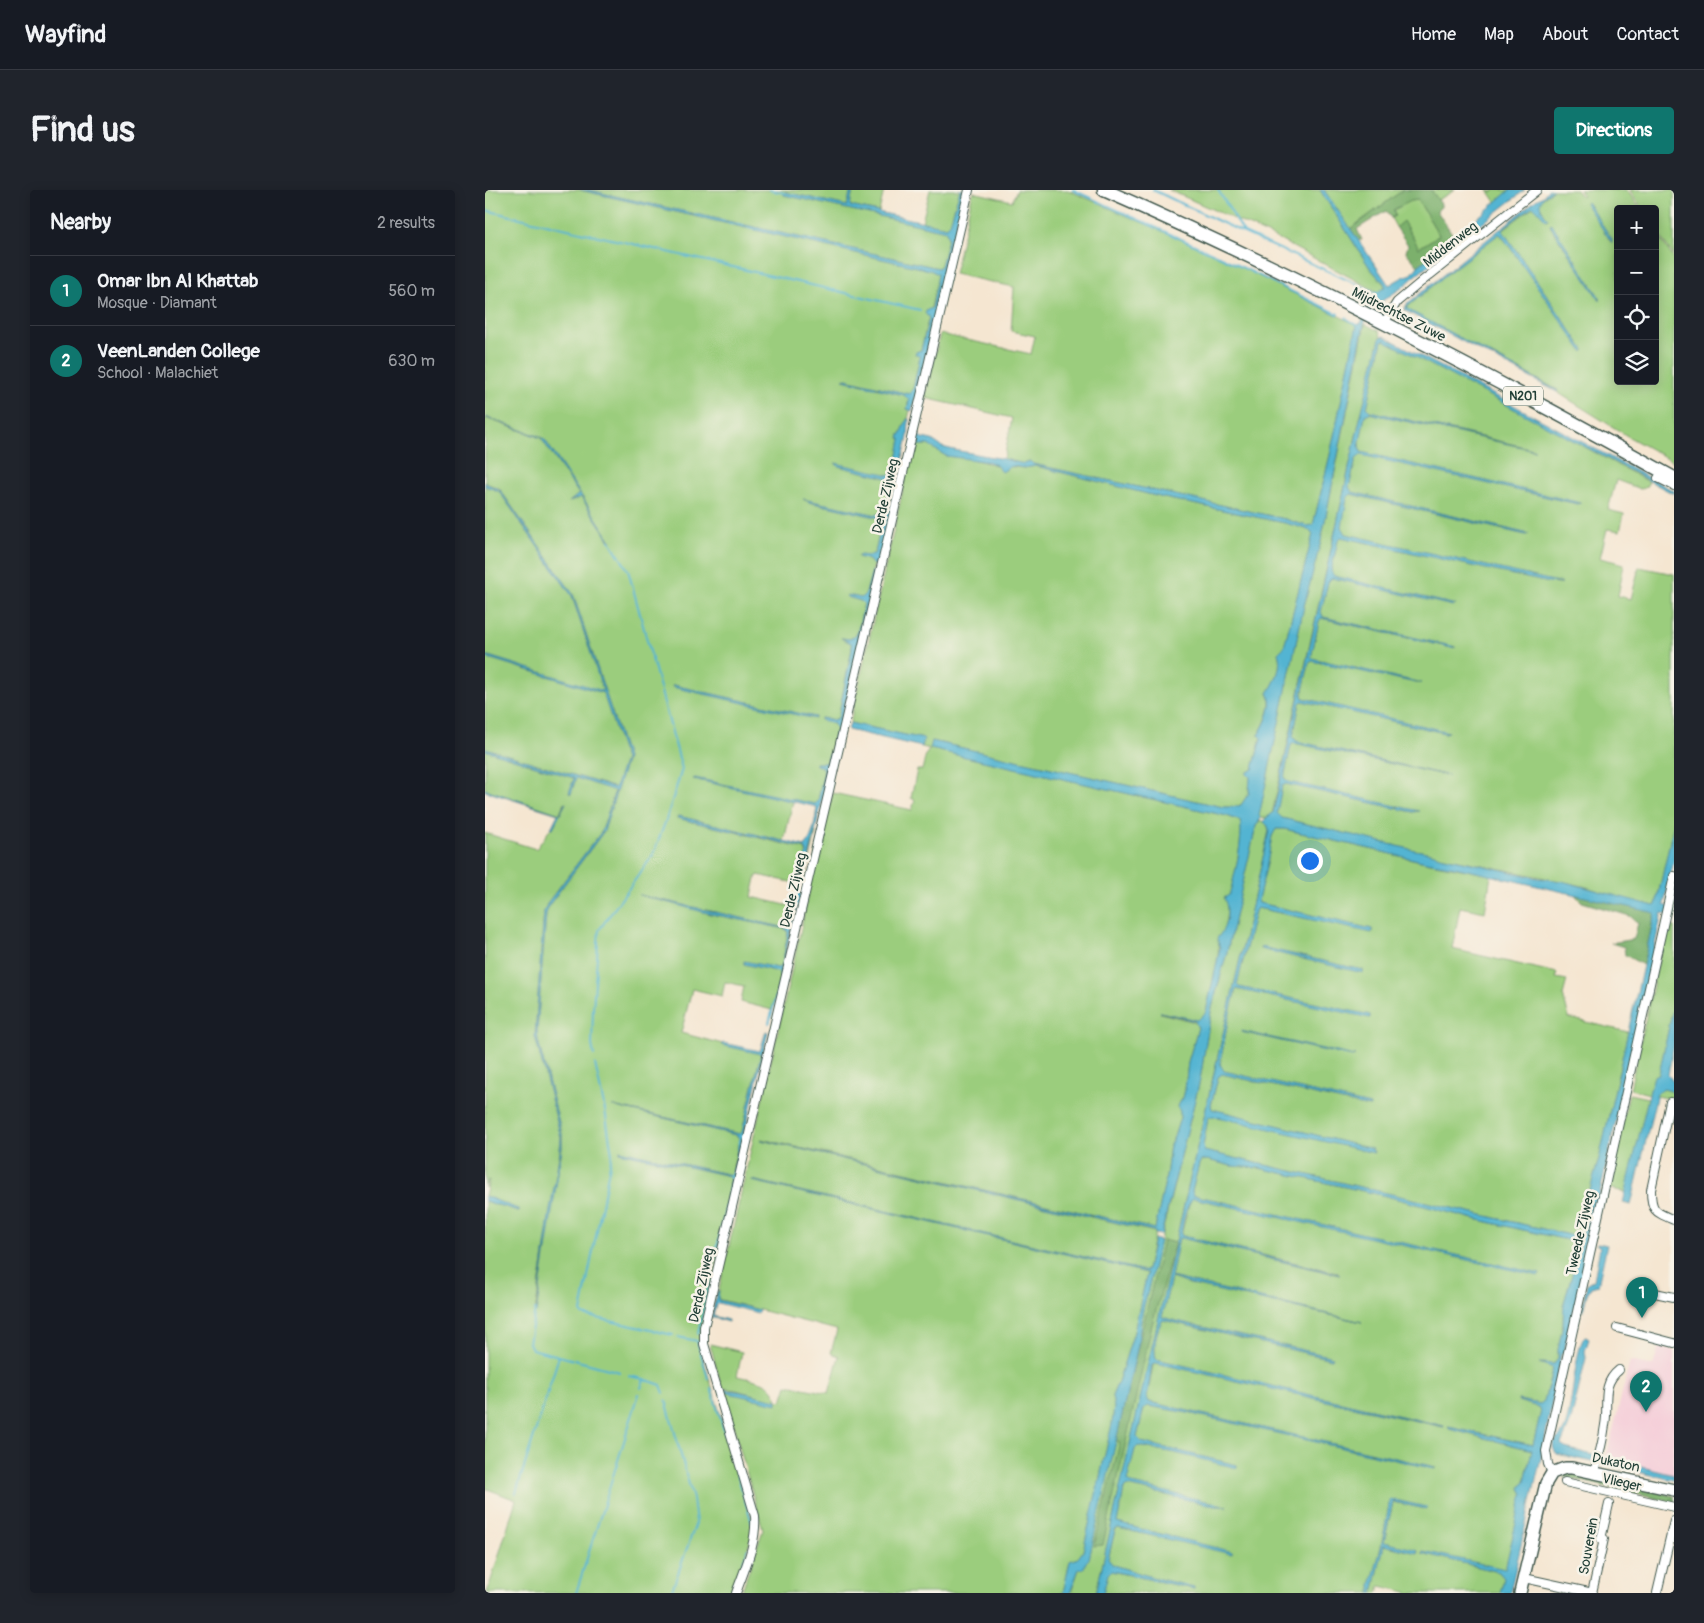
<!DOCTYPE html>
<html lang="en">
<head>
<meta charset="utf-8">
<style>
  body { margin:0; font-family:Pangolin,sans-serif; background:#20242c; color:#f1f3f6 }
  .controls { position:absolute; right:15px; top:15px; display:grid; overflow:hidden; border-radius:5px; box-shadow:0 2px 12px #0003 }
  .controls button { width:45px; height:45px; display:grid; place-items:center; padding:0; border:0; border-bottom:1px solid #363941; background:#171b24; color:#f1f3f6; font:25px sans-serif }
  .you { position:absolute; left:824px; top:670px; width:18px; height:18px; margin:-12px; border:4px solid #fff; border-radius:50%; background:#1a73e8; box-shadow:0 0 0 8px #1a73e833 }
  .badge { display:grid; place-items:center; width:32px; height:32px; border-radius:50%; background:#0f766e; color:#fff; font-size:16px; font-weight:700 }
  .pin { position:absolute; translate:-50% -41px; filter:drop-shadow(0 1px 2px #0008) }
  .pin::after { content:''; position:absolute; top:26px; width:18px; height:15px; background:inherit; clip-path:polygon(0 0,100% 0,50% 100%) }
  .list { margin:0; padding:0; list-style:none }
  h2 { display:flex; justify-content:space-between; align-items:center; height:65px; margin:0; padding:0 20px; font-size:21px }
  h2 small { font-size:16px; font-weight:400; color:#9ea1a6 }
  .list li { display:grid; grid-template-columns:32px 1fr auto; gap:15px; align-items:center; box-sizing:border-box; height:70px; padding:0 20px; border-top:1px solid #363941 }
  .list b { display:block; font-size:19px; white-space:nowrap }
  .list p { margin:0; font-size:16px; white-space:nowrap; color:#9ea1a6 }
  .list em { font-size:16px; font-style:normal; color:#9ea1a6 }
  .icon { flex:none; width:28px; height:28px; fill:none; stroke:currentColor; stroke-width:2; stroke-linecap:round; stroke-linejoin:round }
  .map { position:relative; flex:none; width:1189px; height:1403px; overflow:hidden; border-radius:5px }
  header { display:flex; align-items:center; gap:30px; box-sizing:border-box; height:70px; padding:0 25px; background:#171b24; border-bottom:1px solid #363941 }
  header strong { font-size:24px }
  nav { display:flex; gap:28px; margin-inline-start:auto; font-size:18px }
  .intro { display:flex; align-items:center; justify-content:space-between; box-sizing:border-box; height:120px; padding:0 30px }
  h1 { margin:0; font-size:35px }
  .button { padding:12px 22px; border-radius:5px; background:#0f766e; color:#fff; font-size:18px; font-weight:700 }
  main { display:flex; gap:30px; padding:0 30px }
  aside { flex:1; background:#171b24; border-radius:5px; box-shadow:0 2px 12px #0003 }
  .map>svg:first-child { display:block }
  .built { fill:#f5cfd9 }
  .green { fill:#9bcd7d; stroke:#5d8558; fill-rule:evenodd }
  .forest { fill:#7cb06c; stroke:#4e7650 }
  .water { fill:#53b4d2; stroke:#397883; fill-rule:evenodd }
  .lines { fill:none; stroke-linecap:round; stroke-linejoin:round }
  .stream { stroke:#53b4d2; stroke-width:2 }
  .street-casing { stroke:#3f564c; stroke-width:10 }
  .secondary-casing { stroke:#3f564c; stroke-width:14 }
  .primary-casing { stroke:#3f564c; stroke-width:15 }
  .street { stroke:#fff; stroke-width:8 }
  .secondary { stroke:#fff; stroke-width:11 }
  .primary { stroke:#fff; stroke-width:12 }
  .labels { text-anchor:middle; stroke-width:5; stroke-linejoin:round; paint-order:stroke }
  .shield { fill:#f7f3e8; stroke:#60746a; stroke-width:1 }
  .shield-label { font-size:12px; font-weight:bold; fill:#1f3d34 }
  .street-label { font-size:14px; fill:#1f3d34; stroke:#f7f3e8 }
</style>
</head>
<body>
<header>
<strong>Wayfind</strong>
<nav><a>Home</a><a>Map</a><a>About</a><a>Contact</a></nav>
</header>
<div class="intro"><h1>Find us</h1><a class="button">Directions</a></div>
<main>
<aside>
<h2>Nearby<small>2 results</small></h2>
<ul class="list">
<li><span class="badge">1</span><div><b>Omar Ibn Al Khattab</b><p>Mosque · Diamant</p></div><em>560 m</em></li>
<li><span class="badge">2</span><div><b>VeenLanden College</b><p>School · Malachiet</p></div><em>630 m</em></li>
</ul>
</aside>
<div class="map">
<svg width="1189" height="1403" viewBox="0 0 1189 1403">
  <rect width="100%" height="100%" fill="#f7f3e8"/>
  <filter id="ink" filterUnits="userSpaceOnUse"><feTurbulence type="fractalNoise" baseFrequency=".02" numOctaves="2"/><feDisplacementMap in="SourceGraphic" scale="10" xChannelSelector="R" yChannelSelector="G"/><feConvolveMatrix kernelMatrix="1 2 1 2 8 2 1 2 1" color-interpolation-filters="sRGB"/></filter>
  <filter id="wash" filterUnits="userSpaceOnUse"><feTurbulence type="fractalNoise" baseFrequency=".0096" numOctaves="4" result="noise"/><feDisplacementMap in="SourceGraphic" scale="20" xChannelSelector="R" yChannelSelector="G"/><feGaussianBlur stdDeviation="1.12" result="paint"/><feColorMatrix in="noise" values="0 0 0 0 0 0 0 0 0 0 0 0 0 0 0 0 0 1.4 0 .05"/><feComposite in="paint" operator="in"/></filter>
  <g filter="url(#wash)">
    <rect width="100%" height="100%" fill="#f5e6d1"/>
    <path class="built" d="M1174,1157L1189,1161V1285L1121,1268L1145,1171L1168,1176Z"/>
    <path class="green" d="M0,0H95L445,80L454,84L436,160L431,162L435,167L428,200L424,204L361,189L359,190L419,205L424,210L422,219L425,220L423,229L414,248L416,249L410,281L404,286L352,274L353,276L407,289L403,303L405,304L403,313H401L399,321L392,325L321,310L324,312L391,327L397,332L390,363L384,366L374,365L373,367L384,370L389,375L381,403L376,408L363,406V407L376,411L379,414L372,444L365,449L356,448L366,453L367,459L353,528L349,530L336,528L335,529L349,534L351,539L342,571L340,573H331L338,577L339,581L333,611L330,614L209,589L308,611L299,651L193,626L192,628L320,659L324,671L331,642L319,694L322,676H318L315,687V694L273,685L271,688L267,707L309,717L304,736L301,738L177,710L226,724L301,739L303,743L297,776L293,778L259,772V774L295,782V787L287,820L256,812L259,796L240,792L237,806L207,799L196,843L276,864L257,942L255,944L128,916L251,945L255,948L246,985L135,960V962L240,985L245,988L241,1012L244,1013L214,1154L268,1332L266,1349L247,1403H2L31,1310L0,1298V1011L33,1021L35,1020L0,1006L4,990H3L0,998V643L51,659L66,638H68L79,613L75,624L0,599V560L89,588L84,603H86L91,588L130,600L117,641L63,712L59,721L50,846L76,947L75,961L50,1123L77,958V944L53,851L52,841L61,724L64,715L119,641L142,568L88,404L14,298L0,293V228L56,248L94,304L84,312L96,307L126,352L60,250L56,247L0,227ZM188,495L330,527V528L188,497Z
      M103,0H366L362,16L300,2L299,5L462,41L463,49L456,76L453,78Z
      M368,0H399L394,22L365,16Z
      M445,0H475L465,34L462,37L437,32Z
      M532,0H583L736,67L872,135L845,265L828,335L822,336L800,329L548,274L545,271L539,274L519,269L527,228L440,208L455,144L546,164L550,146L526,141L529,97L469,84L488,2L527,11Z
      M684,0H835L885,78L899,94L900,97L893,102L787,46Z
      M839,0H918L865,39Z
      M946,0H970L953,10Z
      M1003,0L1007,2L1009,0H1025L1011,12Z
      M1068,0H1091L1097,7L1098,6L1094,0H1142L1155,19H1133V191H1170V41L1189,69V272L1144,247L1072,202L1073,200L922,120V117L968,79L1014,44L1017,46L1098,161L1099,160L1018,41L1020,38L1049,16L1061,30L1062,29L1054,14L1055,11ZM1102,12L1127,49L1126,52L1101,13ZM1066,35L1115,108V110L1065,36Z
      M1145,0H1189V66L1170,39V19H1157Z
      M933,10L954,45L934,58L918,32L911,37L906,28L910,25L908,20L926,11Z
      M880,134L894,141L896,147L874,233L787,624L781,628H776L774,626L819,416L836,351Z
      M899,150L994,199L1164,292L1160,298L1155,299L1131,290L1123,320L1139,324L1135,341L1122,339L1115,368L1139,374L1133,406L1146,409L1154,377L1189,384V633L1171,715L1169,716L1136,708L1098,696L955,666L946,663L925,659L797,628L791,623L797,596L801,594L928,622L932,621L804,592L799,588L806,555L809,553L960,585L811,551L808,546L815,513L817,511L960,543L962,542L818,508L817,505L824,473L827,471L934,493L826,468L834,431L836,428L967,458L970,457L838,427L836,422L843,392L847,388L970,415L848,386L846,381L853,350L856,347L1060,392L1076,393L861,344L856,337L862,308L865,304L1041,345L1043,344L867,302L864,297L871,269L876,264L1092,314L1095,313L876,262L874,257L880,225L884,223L1048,259L885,221L882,218L897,151Z
      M433,255H443L461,266L486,269L511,275L539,278L551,276L679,308L800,333L825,340L828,344L799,457L793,463C798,477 790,492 783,503C789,515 780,534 773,545L776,547L768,579L761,583L765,587L764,603L756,615L749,617H738L447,551L446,559L742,626L755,631C759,646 749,690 744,706L739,708L742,715V722L739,740L734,751L733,766L721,822L713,830L675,823L710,832L713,838L703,872L700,900L698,908L692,916L695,921V928L689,947L685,955L681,987L670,1039L276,949L670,1042L662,1080L660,1081L267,990L662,1083L649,1142L633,1192L627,1206L629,1218L627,1234L598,1361L594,1368L585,1371L578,1403H256L278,1340L239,1203L244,1202L292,1211L251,1200L237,1198L225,1154L257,1162L252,1186C269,1190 288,1190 292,1210L297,1211L302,1195L344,1203L354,1166L346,1163L352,1140L232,1109L316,739L332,659L348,603L427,620L430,610L426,608L432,580H437L441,564L445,559L437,557L439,549L365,533L427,260Z
      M0,296L14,301L87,406L119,502L0,465Z
      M0,467L118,503L140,569L131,598L0,558Z
      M774,631C780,630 783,635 784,641L611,1403H586L594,1379L604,1368L653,1155L657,1124L715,890L726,822L741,766L771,636Z
      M791,639H799L940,672L1006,685L1000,722L975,717L967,759L1072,783L1071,788L1082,790L1078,805L1084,828L1143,842L1115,965L1103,1007V1015L1097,1046L1093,1047L719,961L718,956L723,928L727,925L889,962L887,959L727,919L726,916L733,887L737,884L884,917V915L738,881L735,874L743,831L751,799L885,827V825L754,797L752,795L770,721L772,718L887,742V739L774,713L773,710L782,674L787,646ZM776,757L878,780V782L775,759Z
      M1184,736L1189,737V813L1174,884L1169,887L1164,904L1145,899L1181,737Z
      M1179,899L1189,902V910L1171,906L1172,902Z
      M1144,904L1163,908L1141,1002L1122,998Z
      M722,970L747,976L774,978L901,1006L985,1028L1096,1053L1079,1113L1078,1134L1073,1160V1169L1069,1174L1057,1173L1068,1178L1059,1211L1056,1214L1033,1210V1211L1053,1217L1056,1221L1048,1255L964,1237V1239L1047,1260L1040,1291L1035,1298L1038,1304L1020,1380L938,1361L937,1363L1014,1382L1019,1388L1015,1403H926L895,1396L893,1403H888L899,1355L932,1363L933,1361L899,1353L908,1312L941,1319L942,1318L906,1309L886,1403H618L623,1383L626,1381L708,1399V1397L670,1388L628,1375L623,1370L630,1340L633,1338L746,1363L747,1362L632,1333L639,1299L642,1296L730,1316H738L646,1294L642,1291L650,1259L653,1256L690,1263L752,1277V1275L656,1252L652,1247L659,1218L663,1216L703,1223L950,1278V1277L664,1212L662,1208L668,1175L671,1173L958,1237L959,1236L671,1169C668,1159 671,1138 678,1130L846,1169L848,1167L687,1130L677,1127L686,1088L708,1095L877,1132L686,1087L694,1048H696L854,1085V1083L698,1046L696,1045L705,1010L708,1008L1054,1085V1084L708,1005L707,1001L714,974L716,971Z"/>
    <path class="forest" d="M918,0H946L956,14V17L952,21L970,48L933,76L921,62L923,55L911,37L918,31L934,58L954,45L933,10L926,11L908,20L910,26L906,28L901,21L872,39L877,50H872L865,39Z
      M1089,704L1170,722L1158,775L1140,765L1139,757L1126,753L1149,749L1153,733L1145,726L1097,712Z
      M678,1050L690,1053L667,1135L618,1355L609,1356L635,1252L631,1251Z
      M1080,1282L1116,1288L1189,1306V1313L1079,1287Z"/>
    <path class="water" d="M95,0H103L453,78L456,76L463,49L461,41L299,5L300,2L362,16L366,0H368L365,16L462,37L465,33L475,0H479L460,87L455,94L453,117L427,221L422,219L424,210L419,205L358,190L361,189L424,204L428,199L435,167L430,164L431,162L436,160L444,128L440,123L442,120L447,118L453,84L445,80Z
      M835,0H839L904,95L918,87L927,84L933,76L963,53L1025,0H1040L929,87L918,97L891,115L879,134L836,351L819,416L774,626L776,628L771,636L741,766L726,821L715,890L676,1045L670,1044V1042L668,1041L276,950L670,1039L681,987L685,955L689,947L695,928V921L692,917L698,908L700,900L703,872L713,838L710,831L675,822L713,830L721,822L735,758L732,748C742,738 745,721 739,708L744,705C749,690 759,646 755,631L742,626L445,559L447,551L738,617H749L756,615L764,603L765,587L761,583L768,579L776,548L773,545C780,535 790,514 783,503C790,492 798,477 793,463L799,457L828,344L825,340L800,333L679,308L551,276L539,278L527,276L517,282L511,275L505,272L461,266L443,255H433L430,261L427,260L433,235H435L433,245L437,248L447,250L457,257L469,260L519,269L539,274L545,271L548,274L800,329L822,336L828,335L845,265L872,135L876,133L891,103L900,97L899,93L885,78Z
      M1063,0H1068C1053,11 1051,13 1063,29L1061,30L1048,16L1020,37L1018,41L1099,160L1098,162L1017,46L1014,44L968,79L922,117V119L1073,201L1072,202L919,120L922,114L1051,10L1058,6Z
      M1102,12L1127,49V53L1100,13Z
      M1067,34L1115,108V111L1065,35Z
      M899,146L1174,293L1189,301V304L899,150L897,151L882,218L885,221L1050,260L884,223L880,225L874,257L876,262L1096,313L1093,314L876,265L871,269L864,297L867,302L1044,344L1041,345L866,304L862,308L857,337L861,344L1077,393L1060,392L856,347L853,350L846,381L849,386L971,415L968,416L847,388L843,392L836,422L838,427L971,457L967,458L836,428L834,431L826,468L937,493H931L827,471L824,473L817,505L818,508L964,542L960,543L817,511L815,513L808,546L811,551L964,586L809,553L806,555L799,588L804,592L934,621L928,622L801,594L797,596L792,623L797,628L925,659L946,663L955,666L1053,688L1077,691L1169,716L1171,715L1189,633V670L1179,715L1189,718V726L1177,723L1089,1120L1079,1161L1076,1165L1058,1259L1025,1403H1015L1019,1388L1014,1382L937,1363L938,1361L1020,1379L1038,1304L1035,1298L1040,1291L1047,1260L964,1239L963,1237L1048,1255L1056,1221L1053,1217L1033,1211V1210L1055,1214L1059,1211L1068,1178L1054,1173L1069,1174L1073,1169V1160L1078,1134L1079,1113L1096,1053L985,1028L901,1006L774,978L747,976L722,970L716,971L714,974L707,1001L708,1005L1055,1084L1054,1086L708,1008C700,1017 698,1033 696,1045L698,1046L854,1084L855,1085L696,1048H694L686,1087L877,1132L708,1095L686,1088L677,1127L687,1130L848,1167L847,1169L678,1130C671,1138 668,1159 671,1169L959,1236V1237L671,1173L667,1175L662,1207L664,1212L950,1277V1279L703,1223L663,1216L659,1218L652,1247L656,1252L752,1275V1278L690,1263L653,1256L650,1259L642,1291L647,1294L742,1316H730L642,1296L639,1299L632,1333L748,1362L746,1364L633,1338L630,1340L623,1369L628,1375L670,1388L709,1397V1399L626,1381L623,1384L618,1403H611L784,641L783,636L779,632L781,628L788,623L874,233L895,148ZM791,639H799L941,672L965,676L1170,723L1115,965L1103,1007V1015L1097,1046L1093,1047L719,961L718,956L723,928L728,926L889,963L887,959L727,919L726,915L733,887L737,884L885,917V915L739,881L735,874L743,831L751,799L885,828V825L754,797L752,795L770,721L772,718L887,743V739L774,713L773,710L782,674L787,646Z
      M0,227L56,247L60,250L127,352L125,351L96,307L84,312L94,304L56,248Z
      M422,229H424L423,247L409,304L403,303L407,289L353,276L350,273L405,285L410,281L416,249L414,248L415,244H416Z
      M0,293L15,300L88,404L142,568L119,641L64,715L61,724L52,841L53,851L77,944V958L51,1123L64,1026L75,961L76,947L50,846L59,721L63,712L117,641L130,601L91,588L86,604L84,603L89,588L0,560V558L130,598L140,569L118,503L0,467V465L118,501L87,406L14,301L0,296Z
      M318,309L392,325L399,321L401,313L406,314V323L394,376L388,375L384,370L373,367L374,365L384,366L390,363L397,332L391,327L324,312Z
      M387,381L390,383L367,488L350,554H347L351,539L349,534L335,530L336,528L349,530L353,528L367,459L366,453L356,448L365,449L372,444L379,414L376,411L362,407L363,405L376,408L381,403Z
      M188,495L330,527V529L187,497Z
      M365,533L439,549L437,557L363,540Z
      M345,561L347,562V570L323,671L319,670L322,662L320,658L192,628L193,626L320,656C329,646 330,630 332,617L208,589L210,588L330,614L333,611L339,581L338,577L331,575V573H340L342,571Z
      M0,599L75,624L80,613H81L68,638H66L73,624L0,601Z
      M312,702L316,704L308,730L296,788L294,786V782L259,774V771L293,778L297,776L303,743L301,739L226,724L154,705L301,738L304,736Z
      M776,757L878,780V783L775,759Z
      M1189,813V854L1183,885L1189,892V902L1179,899L1172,903L1146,1015L1138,1013L1164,904L1169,886L1174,884Z
      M281,841L283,842L244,1013L241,1012L245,988L240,985L135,962V960L246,985L250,974L254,948L251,945L127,916L255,944L257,942L276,864L236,855L238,853L275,861Z
      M756,841L870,866L867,867L756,842Z
      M267,990L660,1081L662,1080L669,1049L675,1051L657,1124L653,1155L604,1369L601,1372L599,1378L594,1379L585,1403H578L585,1371L593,1368L598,1361L627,1234L629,1218L627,1206L633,1192L649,1142L662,1083L267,991Z
      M0,1006L35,1020L33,1021L0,1011Z
      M1113,1053L1122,1055L1113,1095L1106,1097L1102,1104L1098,1121H1096L1102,1094L1109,1090L1115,1057L1111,1054Z
      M232,1101H234L233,1110L274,1120L273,1123L233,1113L231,1115L228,1126L243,1130V1132L226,1127Z
      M1101,1147L1104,1149L1100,1161L1101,1168L1086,1231L1076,1254L1080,1258L1189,1285V1290L1072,1264C1064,1255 1070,1251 1076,1245C1080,1240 1082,1232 1083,1226C1089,1202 1089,1171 1098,1148Z
      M236,1196L238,1200L251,1201L292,1210V1214L239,1202L243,1223Z
      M905,1309L942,1317L941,1319L908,1312L899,1352L933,1360L932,1363L899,1355L888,1403H886V1395L897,1354Z"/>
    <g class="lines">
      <path class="stream" d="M285,0L299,3
        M588,0L736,67L853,124
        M668,0L759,43L733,0
        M0,20L435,120
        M759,43L891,103
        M861,128L872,135
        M284,833L296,788
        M109,865L107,855L108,819L114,740L168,665L181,630L197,579L143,380L125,351
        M110,874L120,920L127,964L96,1122L98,1125L188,1145
        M50,1120L44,1153L47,1159L74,1166
        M213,1144L242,1012
        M193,1147L212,1151L223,1188
        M144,1186L159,1189
        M156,1198L159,1189L176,1195L179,1203
        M226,1198L267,1333
        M181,1210L208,1309L211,1333L186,1403
        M31,1303L74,1166L135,1182
        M91,1403L154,1204
        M247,1403L263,1359"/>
    </g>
  </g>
  <g filter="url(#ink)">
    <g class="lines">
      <defs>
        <path id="street" d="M899,133L912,112L936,92L1052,0
          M1173,288L1189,296
          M1189,913L1185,912L1166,1000C1166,1021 1170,1022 1189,1030
          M1147,1104L1165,1102L1189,1107
          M1132,1138L1189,1153
          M1109,1282C1114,1266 1118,1251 1120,1235C1124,1215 1115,1195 1134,1180
          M1067,1283L1063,1274L1061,1261L1189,686
          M1080,1292L1189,1317
          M1039,1388L1108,1403
          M251,1403C260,1378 272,1353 270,1326L219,1154V1137L484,0
          M1107,1403L1119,1349H1116L1124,1314
          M1172,1403L1189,1331"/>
        <path id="secondary" d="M1035,1403L1061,1293L1067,1283L1080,1278H1087L1189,1300"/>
        <path id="primary" d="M619,0C814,85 1003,184 1189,288"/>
      </defs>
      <use href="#street" class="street-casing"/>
      <use href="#secondary" class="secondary-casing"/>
      <use href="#primary" class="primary-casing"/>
      <use href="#street" class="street"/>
      <use href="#secondary" class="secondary"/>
      <use href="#primary" class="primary"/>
    </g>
  </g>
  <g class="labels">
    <rect class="shield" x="1018" y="196.5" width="40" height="19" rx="4"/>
    <g class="shield-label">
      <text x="1038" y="210">N201</text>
    </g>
    <g class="street-label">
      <text transform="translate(965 54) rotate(-38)" y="5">Middenweg</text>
      <text transform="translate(914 124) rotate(27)" y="5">Mijdrechtse Zuwe</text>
      <text transform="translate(400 306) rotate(-77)" y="5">Derde Zijweg</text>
      <text transform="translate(308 700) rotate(-77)" y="5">Derde Zijweg</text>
      <text transform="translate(1095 1043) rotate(-77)" y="5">Tweede Zijweg</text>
      <text transform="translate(216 1095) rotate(-78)" y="5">Derde Zijweg</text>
      <text transform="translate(1131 1272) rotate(12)" y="5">Dukaton</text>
      <text transform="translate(1137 1292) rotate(13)" y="5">Vlieger</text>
      <text transform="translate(1103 1356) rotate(-80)" y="5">Souverein</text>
    </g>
  </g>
</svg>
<div class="controls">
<button>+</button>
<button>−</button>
<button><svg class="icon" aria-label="locate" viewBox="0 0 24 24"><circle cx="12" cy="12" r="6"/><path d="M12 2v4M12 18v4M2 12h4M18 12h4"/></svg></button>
<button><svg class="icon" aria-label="layers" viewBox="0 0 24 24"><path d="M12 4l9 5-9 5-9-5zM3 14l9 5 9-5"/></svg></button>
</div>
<div class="you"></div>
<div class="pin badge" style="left:1157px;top:1128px">1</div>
<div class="pin badge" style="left:1161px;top:1222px">2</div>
</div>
</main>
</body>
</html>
